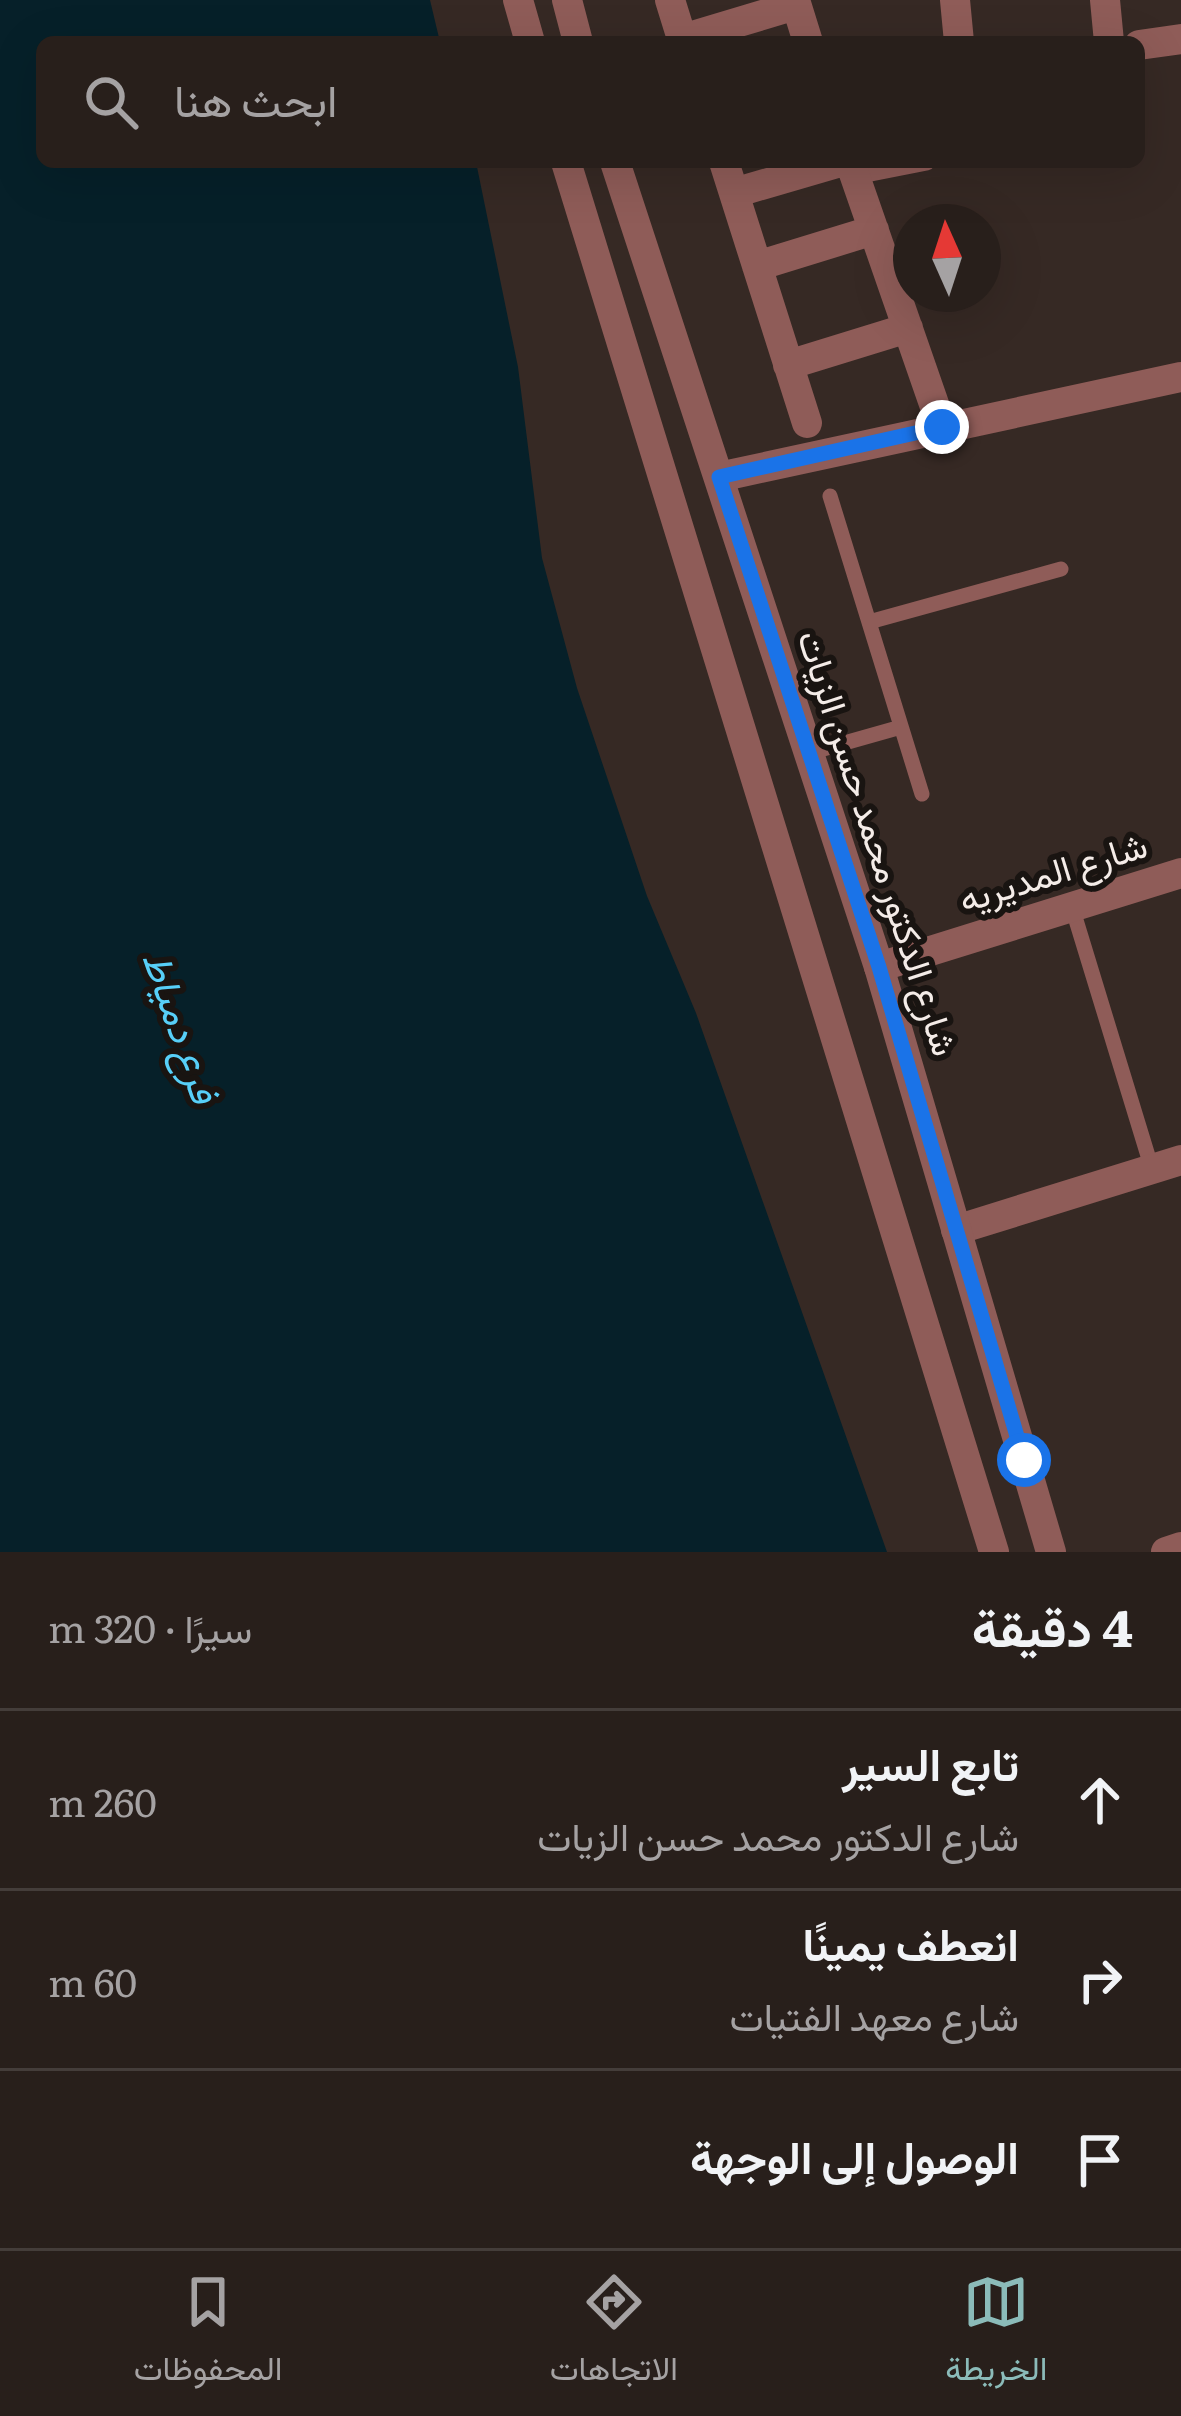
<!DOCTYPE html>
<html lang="ar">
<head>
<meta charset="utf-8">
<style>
  body { margin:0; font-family:Literata,Vazirmatn,serif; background:#342c28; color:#f1f3f6; direction:rtl }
  .compass { position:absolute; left:893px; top:204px; width:108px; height:108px; border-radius:50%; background:#281f1b; box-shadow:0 12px 48px #0002; rotate:357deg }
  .stop { position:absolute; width:36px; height:36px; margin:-27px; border:9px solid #1a73e8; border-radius:50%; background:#fff }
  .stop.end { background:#1a73e8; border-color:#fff; box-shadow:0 3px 12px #0008 }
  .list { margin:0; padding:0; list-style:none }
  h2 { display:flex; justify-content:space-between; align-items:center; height:156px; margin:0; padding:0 48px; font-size:51px }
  h2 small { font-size:39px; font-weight:400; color:#a5a2a3 }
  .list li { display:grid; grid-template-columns:78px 1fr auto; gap:36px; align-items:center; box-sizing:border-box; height:180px; padding:0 48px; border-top:3px solid #443d3a }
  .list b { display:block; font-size:45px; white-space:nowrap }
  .list p { margin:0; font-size:39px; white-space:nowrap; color:#a5a2a3 }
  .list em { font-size:39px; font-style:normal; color:#a5a2a3 }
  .icon { flex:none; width:66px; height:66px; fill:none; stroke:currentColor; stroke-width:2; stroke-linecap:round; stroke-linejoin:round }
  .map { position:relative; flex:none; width:1181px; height:1552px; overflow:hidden; direction:ltr }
  .search { position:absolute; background:#281f1b; box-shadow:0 12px 48px #0002; left:36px; right:36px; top:36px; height:132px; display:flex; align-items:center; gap:30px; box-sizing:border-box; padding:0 42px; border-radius:18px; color:#a5a2a3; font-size:45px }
  .sheet { height:696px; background:#281f1b }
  nav { display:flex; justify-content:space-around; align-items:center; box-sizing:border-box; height:168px; border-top:3px solid #443d3a; background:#281f1b; font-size:33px; color:#a5a2a3 }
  nav a { display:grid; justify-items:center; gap:6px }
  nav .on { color:#8bbbb9 }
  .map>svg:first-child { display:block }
  .water { fill:#062029 }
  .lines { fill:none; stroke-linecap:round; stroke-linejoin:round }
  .service { stroke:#8f5c58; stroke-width:15 }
  .minor { stroke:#8f5c58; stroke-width:30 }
  .tertiary { stroke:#8f5c58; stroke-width:30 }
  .route { stroke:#1a73e8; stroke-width:15 }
  .labels { text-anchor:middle; stroke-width:12; stroke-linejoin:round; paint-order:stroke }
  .street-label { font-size:36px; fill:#f4ece8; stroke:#191411 }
  .water-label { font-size:39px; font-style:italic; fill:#57cff8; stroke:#191411 }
</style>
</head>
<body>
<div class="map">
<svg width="1181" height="1552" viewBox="0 0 1181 1552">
  <rect width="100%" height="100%" fill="#362924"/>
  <path class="water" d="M0,0H430L440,42H42V162H476L518,367L542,558L577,688L647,896L696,1013L887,1552H0Z"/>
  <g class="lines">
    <path class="service" d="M856,177L927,163
      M830,496L922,794
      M869,622L1061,569
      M809,753L901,727
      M1072,907L1152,1169"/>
    <path class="minor" d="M670,0L683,42
      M795,0L808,42
      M955,0L959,42
      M1105,0L1109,42
      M682,39L796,5
      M1139,45L1181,39
      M724,162L807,423
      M850,162L942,427
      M734,193L840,162
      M757,266L874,230
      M788,365L908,328
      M719,477L1181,377
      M879,967L1181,873
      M956,1230L1181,1160
      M1166,1552L1181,1547"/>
    <path class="tertiary" d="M518,0L530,42
      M567,0L578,42
      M566,162L994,1552
      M615,162L879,967L1051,1552"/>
  </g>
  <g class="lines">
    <path class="route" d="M942,427L719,477L879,967L1024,1460"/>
  </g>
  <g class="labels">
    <g class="street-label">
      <text transform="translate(878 843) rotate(72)" y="13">شارع الدكتور محمد حسن الزيات</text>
      <text transform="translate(1053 872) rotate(-17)" y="13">شارع المديريه</text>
    </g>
    <g class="water-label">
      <text transform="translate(181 1027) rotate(71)" y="14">فرع دمياط</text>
    </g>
  </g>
</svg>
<svg class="compass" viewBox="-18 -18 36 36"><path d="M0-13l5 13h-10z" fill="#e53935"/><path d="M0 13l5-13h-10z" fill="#a5a2a3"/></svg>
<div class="stop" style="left:1024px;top:1460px"></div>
<div class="stop end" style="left:942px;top:427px"></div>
<div class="search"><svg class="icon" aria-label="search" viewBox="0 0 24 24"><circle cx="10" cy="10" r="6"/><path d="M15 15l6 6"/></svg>ابحث هنا</div>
</div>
<section class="sheet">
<h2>4 دقيقة<small>سيرًا · 320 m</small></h2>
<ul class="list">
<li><svg class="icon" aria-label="ahead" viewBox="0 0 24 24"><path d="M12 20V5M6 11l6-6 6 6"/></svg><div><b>تابع السير</b><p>شارع الدكتور محمد حسن الزيات</p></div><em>260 m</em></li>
<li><svg class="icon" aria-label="right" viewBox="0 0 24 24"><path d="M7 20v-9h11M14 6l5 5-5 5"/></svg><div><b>انعطف يمينًا</b><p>شارع معهد الفتيات</p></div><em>60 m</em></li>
<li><svg class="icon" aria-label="arrive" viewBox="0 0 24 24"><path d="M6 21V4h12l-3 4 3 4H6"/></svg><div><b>الوصول إلى الوجهة</b></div></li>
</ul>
</section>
<nav>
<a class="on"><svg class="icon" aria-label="map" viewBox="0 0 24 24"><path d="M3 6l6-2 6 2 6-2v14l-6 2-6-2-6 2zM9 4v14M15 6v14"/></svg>الخريطة</a>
<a><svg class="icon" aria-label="directions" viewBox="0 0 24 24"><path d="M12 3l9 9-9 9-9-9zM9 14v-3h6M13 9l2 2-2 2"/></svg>الاتجاهات</a>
<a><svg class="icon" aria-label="saved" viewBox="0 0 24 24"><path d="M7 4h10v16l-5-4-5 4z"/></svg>المحفوظات</a>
</nav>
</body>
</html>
